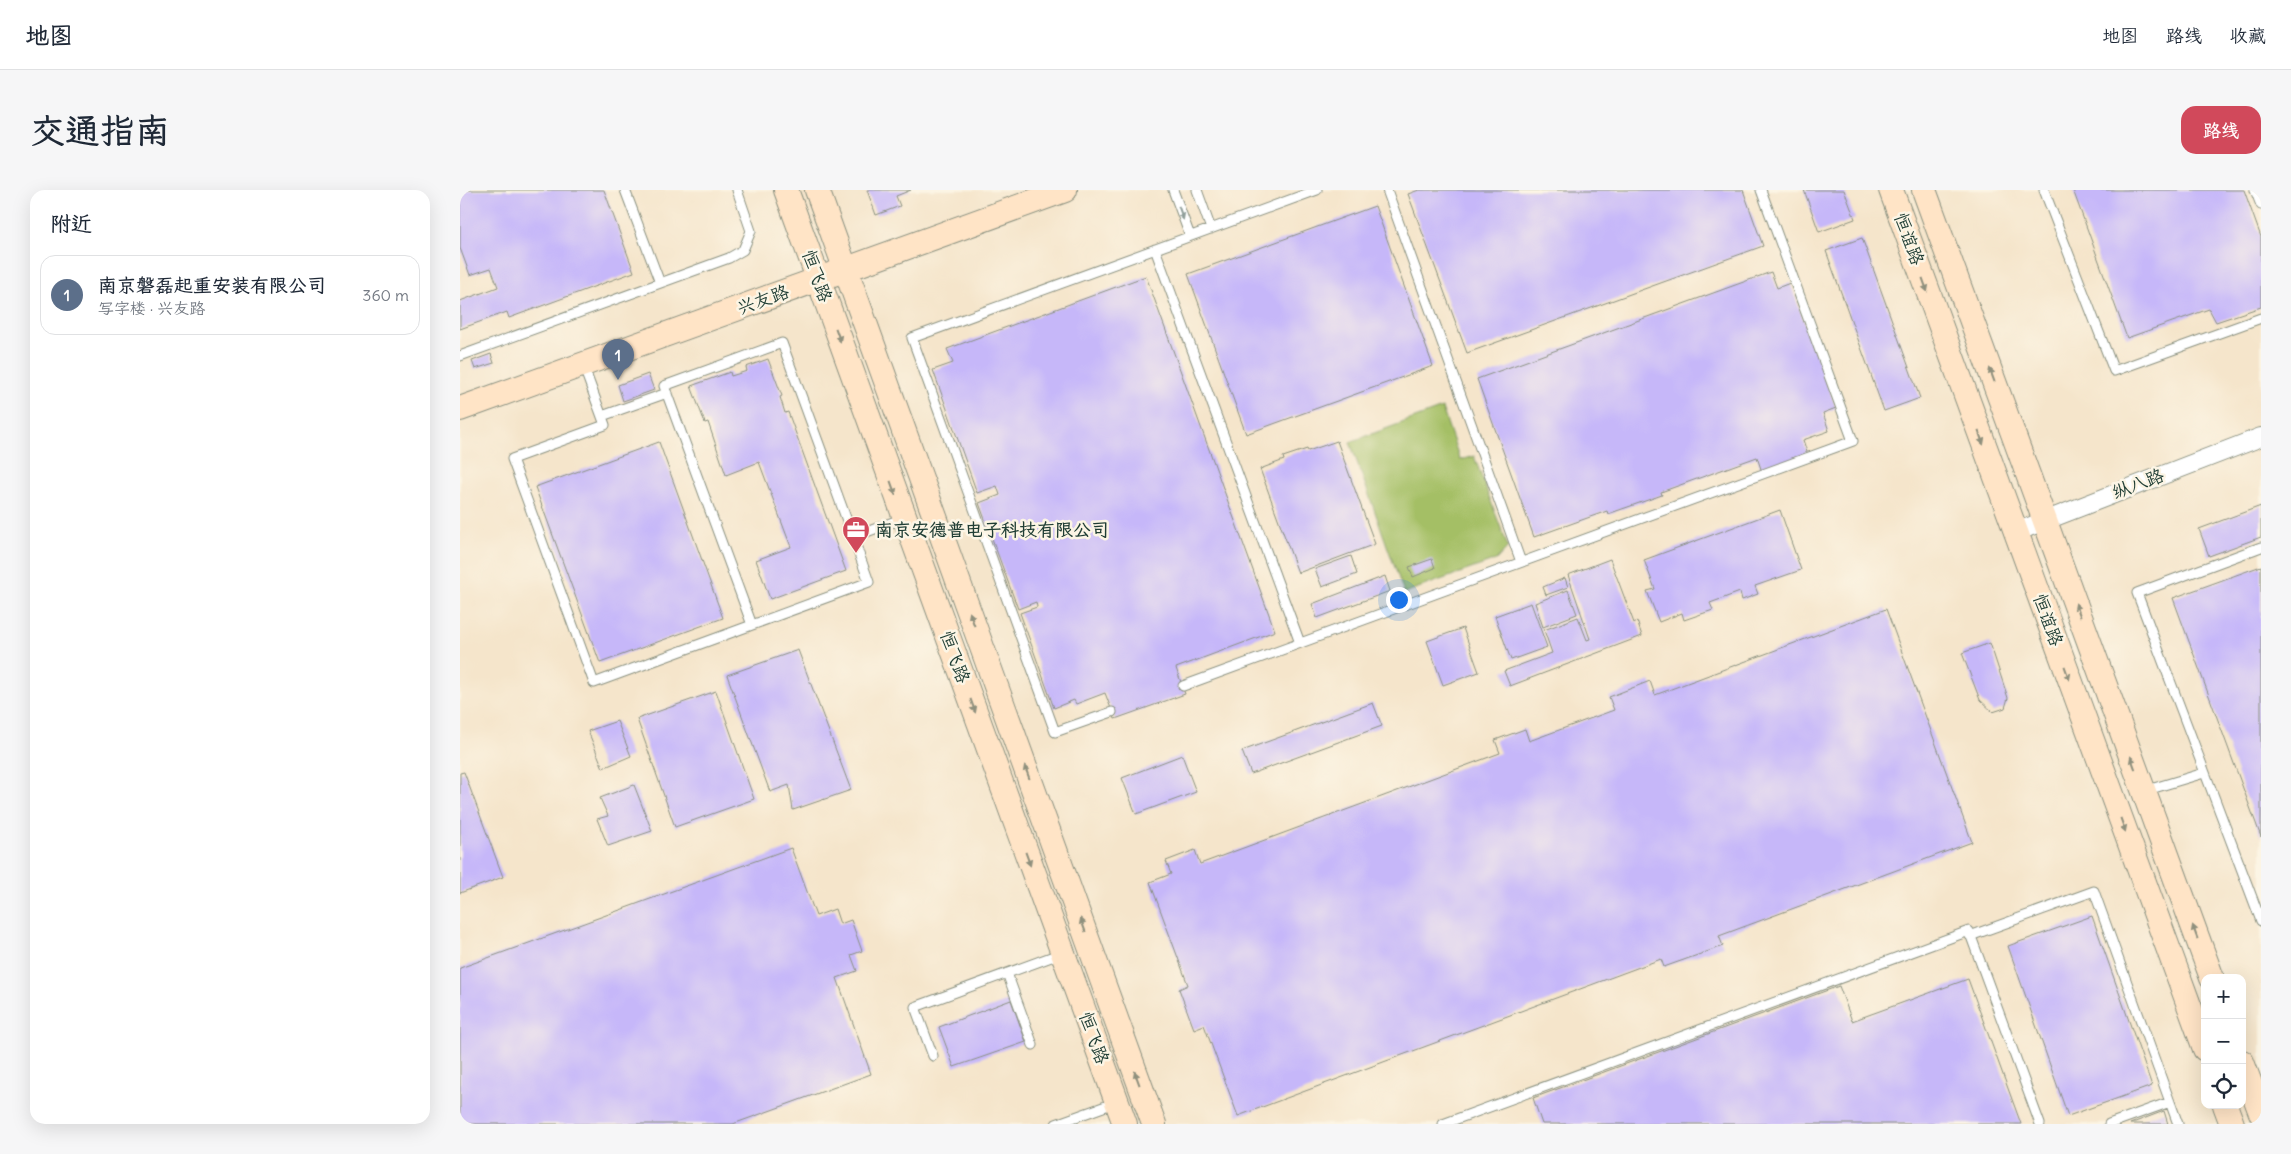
<!DOCTYPE html>
<html lang="zh">
<head>
<meta charset="utf-8">
<style>
  body { margin:0; font-family:Delius,"LXGW WenKai TC",sans-serif; background:#f6f6f7; color:#1f2937 }
  .controls { position:absolute; right:15px; bottom:15px; display:grid; overflow:hidden; border-radius:10px; box-shadow:0 5px 20px #0002 }
  .controls button { width:45px; height:45px; display:grid; place-items:center; padding:0; border:0; border-bottom:1px solid #e0e1e3; background:#fff; color:#1f2937; font:25px sans-serif }
  .you { position:absolute; left:938px; top:409px; width:18px; height:18px; margin:-12px; border:4px solid #fff; border-radius:50%; background:#1a73e8; box-shadow:0 0 0 8px #1a73e833 }
  .badge { display:grid; place-items:center; width:32px; height:32px; border-radius:50%; background:#d1495b; color:#fff; font-size:16px; font-weight:700 }
  .pin { position:absolute; translate:-50% -41px; filter:drop-shadow(0 1px 2px #0008) }
  .pin::after { content:''; position:absolute; top:26px; width:18px; height:15px; background:inherit; clip-path:polygon(0 0,100% 0,50% 100%) }
  .list { margin:0; padding:0; list-style:none }
  h2 { display:flex; justify-content:space-between; align-items:center; height:65px; margin:0; padding:0 20px; font-size:21px }
  h2 small { font-size:16px; font-weight:400; color:#747a83 }
  .list li { display:grid; grid-template-columns:32px 1fr auto; gap:15px; align-items:center; box-sizing:border-box; height:80px; margin:0 10px 10px; padding:0 10px; border:1px solid #e0e1e3; border-radius:15px }
  .list b { display:block; font-size:19px; white-space:nowrap }
  .list p { margin:0; font-size:16px; white-space:nowrap; color:#747a83 }
  .list em { font-size:16px; font-style:normal; color:#747a83 }
  .icon { flex:none; width:28px; height:28px; fill:none; stroke:currentColor; stroke-width:2; stroke-linecap:round; stroke-linejoin:round }
  .map { position:relative; flex:none; width:1801px; height:934px; overflow:hidden; border-radius:15px }
  header { display:flex; align-items:center; gap:30px; box-sizing:border-box; height:70px; padding:0 25px; background:#fff; border-bottom:1px solid #e0e1e3 }
  header strong { font-size:24px }
  nav { display:flex; gap:28px; margin-inline-start:auto; font-size:18px }
  .intro { display:flex; align-items:center; justify-content:space-between; box-sizing:border-box; height:120px; padding:0 30px }
  h1 { margin:0; font-size:35px }
  .button { padding:12px 22px; border-radius:15px; background:#d1495b; color:#fff; font-size:18px; font-weight:700 }
  main { display:flex; gap:30px; padding:0 30px }
  aside { flex:1; background:#fff; border-radius:15px; box-shadow:0 5px 20px #0002 }
  .map>svg:first-child { display:block }
  .green { fill:#a4bf65; stroke:#627e4c }
  .building { fill:#c6b7f9 }
  .lines { fill:none; stroke-linecap:round; stroke-linejoin:round }
  .lane-casing { stroke:#8a9180; stroke-width:11 }
  .street-casing { stroke:#8a9180; stroke-width:20 }
  .secondary-casing { stroke:#8a9180; stroke-width:26 }
  .lane { stroke:#fff; stroke-width:9 }
  .street { stroke:#fff; stroke-width:18 }
  .secondary { stroke:#ffe4c6; stroke-width:24 }
  .oneway { fill:#8f9e9a }
  .oneway2 { fill:#8f907d }
  .labels { text-anchor:middle; stroke-width:5; stroke-linejoin:round; paint-order:stroke }
  .street-label { font-size:18px; fill:#1f3d34; stroke:#fcf5e5 }
  .poi-label { font-size:18px; font-weight:bold; fill:#1f3d34; stroke:#fcf5e5; text-anchor:start }
</style>
</head>
<body>
<header>
<strong>地图</strong>
<nav><a>地图</a><a>路线</a><a>收藏</a></nav>
</header>
<div class="intro"><h1>交通指南</h1><a class="button">路线</a></div>
<main>
<aside>
<h2>附近<small></small></h2>
<ul class="list">
<li><span class="badge" style="background:#5c6f8a">1</span><div><b>南京磐磊起重安装有限公司</b><p>写字楼 · 兴友路</p></div><em>360 m</em></li>
</ul>
</aside>
<div class="map">
<svg width="1801" height="934" viewBox="0 0 1801 934">
  <rect width="100%" height="100%" fill="#fcf5e5"/>
  <filter id="ink" filterUnits="userSpaceOnUse"><feTurbulence type="fractalNoise" baseFrequency=".02" numOctaves="2"/><feDisplacementMap in="SourceGraphic" scale="10" xChannelSelector="R" yChannelSelector="G"/><feConvolveMatrix kernelMatrix="1 2 1 2 8 2 1 2 1" color-interpolation-filters="sRGB"/></filter>
  <filter id="wash" filterUnits="userSpaceOnUse"><feTurbulence type="fractalNoise" baseFrequency=".0096" numOctaves="4" result="noise"/><feDisplacementMap in="SourceGraphic" scale="20" xChannelSelector="R" yChannelSelector="G"/><feGaussianBlur stdDeviation="1.12" result="paint"/><feColorMatrix in="noise" values="0 0 0 0 0 0 0 0 0 0 0 0 0 0 0 0 0 1.4 0 .05"/><feComposite in="paint" operator="in"/></filter>
  <g filter="url(#wash)">
    <rect width="100%" height="100%" fill="#f5e5cb"/>
    <path class="green" d="M982,218L1000,270L1014,266L1048,357L1036,370L944,403L890,252Z"/>
    <g id="blocks">
      <path class="building" d="M0,0H144L174,82L49,128L47,122L0,139V111L38,97L31,78L10,85L0,58Z
        M407,0H451L436,6L440,16L416,25Z
        M959,0H1283L1303,56L1007,163L948,4Z
        M1344,0H1384L1395,29L1359,42Z
        M1613,0H1784L1801,47V117L1756,132L1749,119L1667,148Z
        M915,16L973,176L786,244L728,84Z
        M1402,48L1460,208L1424,221L1366,61Z
        M1311,82L1317,98L1330,93L1376,218L1363,223L1369,241L1343,250L1348,265L1302,282L1297,267L1201,302L1202,305L1148,324L1147,321L1074,347L1017,189Z
        M686,86L815,441L716,478L725,504L655,529L645,503L616,514L614,510L594,518L560,423L577,417L576,412L558,419L519,313L540,305L537,296L517,303L473,180L493,173L487,159Z
        M31,164L34,173L15,179L12,171Z
        M308,169L322,206L320,207L325,223L328,222L386,381L310,409L296,370L331,357L299,272L266,285L248,232L245,233L231,196L270,182L271,186L287,181L286,177Z
        M188,184L194,200L163,211L158,195Z
        M877,251L915,354L838,383L800,279L824,270L823,267L847,259L848,261Z
        M199,252L263,428L140,473L75,297Z
        M1801,316V347L1749,366L1739,339Z
        M1320,320L1341,380L1295,396L1298,404L1282,410L1280,402L1250,413L1253,420L1224,430L1222,423L1199,432L1187,401L1195,399L1184,370Z
        M891,366L897,384L862,397L855,379Z
        M972,369L975,378L953,387L949,377Z
        M1150,369L1174,433L1177,431L1182,446L1050,496L1044,481L1092,463L1084,440L1118,427L1127,450L1130,449L1108,385Z
        M1801,376V647L1713,408Z
        M925,386L930,401L857,428L852,414Z
        M1105,388L1108,397L1086,405L1083,397Z
        M1108,400L1117,424L1083,437L1075,413Z
        M1071,413L1087,457L1051,470L1035,426Z
        M1426,419L1512,652L1259,746L1263,756L1204,777L1201,769L778,926L744,835L734,839L719,799L728,795L690,692L711,684L706,671L735,660L740,674L1040,563L1035,550L1065,539L1069,551L1154,520L1149,507L1190,491L1195,505Z
        M1003,438L1019,482L983,495L967,451Z
        M1530,453L1548,508L1545,518L1533,522L1520,510L1502,463Z
        M338,460L391,600L333,620L329,595L310,602L267,485Z
        M256,501L294,609L215,637L177,529Z
        M913,513L922,536L791,584L782,561Z
        M157,531L171,566L143,578L128,541Z
        M722,565L736,602L676,624L662,588Z
        M4,582L43,687L0,703V583Z
        M174,595L192,641L148,656L137,629L148,626L140,608Z
        M331,658L356,726L375,719L380,734L391,730L402,761L391,765L397,781L377,788L411,884L273,934H0V778Z
        M1632,726L1692,896L1608,926L1548,756Z
        M1508,789L1561,934H1082L1073,908L1379,796L1392,831Z
        M551,810L566,852L494,877L479,837Z
        M1704,921L1708,934H1670Z"/>
    </g>
  </g>
  <g filter="url(#ink)">
    <use href="#blocks" fill-opacity="0" stroke="#8a9180" stroke-width="1"/>
    <g class="lines">
      <defs>
        <path id="lane" d="M165,0L200,93
          M713,0L730,46
          M737,0L751,39
          M927,0L1061,372
          M1584,0L1654,181L1801,128
          M1795,0L1801,15
          M695,59L840,453
          M0,166L269,68L283,60L291,41L277,0
          M123,175L145,235L52,269L134,493L292,435
          M142,226L207,203
          M393,347L409,392L292,435L204,196L322,153L393,347L444,328
          M1801,357L1677,403L1801,731
          M723,496L1393,251L1301,0
          M652,522L595,542L452,148L857,0
          M1684,601L1744,583
          M1510,746L1634,701L1710,912
          M547,783L573,855
          M473,866L455,817L602,763
          M596,934L657,912
          M983,934L1509,741L1580,934
          M1649,934L1710,912L1718,934"/>
        <path id="street" d="M1556,342L1801,247"/>
        <path id="secondary" d="M326,0L665,934
          M357,0L694,934
          M1431,0L1745,859
          M1464,0L1752,788
          M0,219L605,0
          M1782,872L1801,923
          M1765,915L1772,934"/>
      </defs>
      <use href="#lane" class="lane-casing"/>
      <use href="#street" class="street-casing"/>
      <use href="#secondary" class="secondary-casing"/>
      <use href="#lane" class="lane"/>
      <use href="#street" class="street"/>
      <use href="#secondary" class="secondary"/>
    </g>
    <defs><path id="oneway-solid" d="M-6-.8H1V-3.2L6.5 0L1 3.2V.8H-6Z" transform="scale(1.25)"/></defs>
    <use class="oneway" href="#oneway-solid" transform="translate(721 23) rotate(70)"/>
    <g class="oneway2">
      <use href="#oneway-solid" transform="translate(1465 95) rotate(70)"/>
      <use href="#oneway-solid" transform="translate(378 145) rotate(70)"/>
      <use href="#oneway-solid" transform="translate(1532 185) rotate(-110)"/>
      <use href="#oneway-solid" transform="translate(1521 248) rotate(70)"/>
      <use href="#oneway-solid" transform="translate(433 298) rotate(70)"/>
      <use href="#oneway-solid" transform="translate(1618 420) rotate(-110)"/>
      <use href="#oneway-solid" transform="translate(512 429) rotate(-110)"/>
      <use href="#oneway-solid" transform="translate(1607 483) rotate(70)"/>
      <use href="#oneway-solid" transform="translate(513 516) rotate(70)"/>
      <use href="#oneway-solid" transform="translate(1673 573) rotate(-110)"/>
      <use href="#oneway-solid" transform="translate(567 582) rotate(-110)"/>
      <use href="#oneway-solid" transform="translate(1663 635) rotate(70)"/>
      <use href="#oneway-solid" transform="translate(568 669) rotate(70)"/>
      <use href="#oneway-solid" transform="translate(623 735) rotate(-110)"/>
      <use href="#oneway-solid" transform="translate(1735 742) rotate(-110)"/>
      <use href="#oneway-solid" transform="translate(677 888) rotate(-110)"/>
    </g>
  </g>
  <defs>
    <symbol id="office-pin" viewBox="-11 -11 22 30"><path d="M0 17L-7.5 6A9.5 9.5 0 1 1 7.5 6Z" fill="#d1495b" stroke="#fcf5e5"/><path d="M-6-3h4V-5.5h4V-3h4V5H-6ZM-1-4.5V-3h2v-1.5ZM-6 0V1H6V0Z" fill="#fff"/></symbol>
  </defs>
  <g fill-rule="evenodd">
    <use href="#office-pin" x="380" y="324" width="32" height="43"/>
  </g>
  <g class="labels">
    <g class="street-label">
      <text transform="translate(1449 49) rotate(70)" y="6">恒谊路</text>
      <text transform="translate(357 86) rotate(70)" y="6">恒飞路</text>
      <text transform="translate(303 110) rotate(-20)" y="6">兴友路</text>
      <text transform="translate(1678 294) rotate(-21)" y="6">纵八路</text>
      <text transform="translate(1588 430) rotate(70)" y="6">恒谊路</text>
      <text transform="translate(495 467) rotate(70)" y="6">恒飞路</text>
      <text transform="translate(634 848) rotate(70)" y="6">恒飞路</text>
    </g>
    <g class="poi-label">
      <text x="415" y="346">南京安德普电子科技有限公司</text>
    </g>
  </g>
</svg>
<div class="controls">
<button>+</button>
<button>−</button>
<button><svg class="icon" aria-label="locate" viewBox="0 0 24 24"><circle cx="12" cy="12" r="6"/><path d="M12 2v4M12 18v4M2 12h4M18 12h4"/></svg></button>
</div>
<div class="you"></div>
<div class="pin badge" style="left:158px;top:190px;background:#5c6f8a">1</div>
</div>
</main>
</body>
</html>
